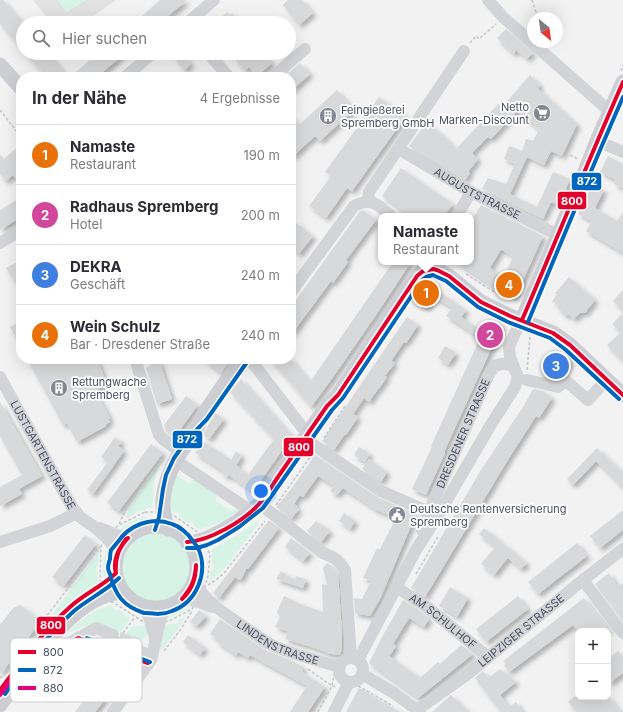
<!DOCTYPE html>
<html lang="de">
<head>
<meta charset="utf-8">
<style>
  body { margin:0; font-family:Inter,sans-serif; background:#f7f7f7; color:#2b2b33 }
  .controls { position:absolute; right:12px; bottom:12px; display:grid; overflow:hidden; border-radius:8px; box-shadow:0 4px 16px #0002 }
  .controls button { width:36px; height:36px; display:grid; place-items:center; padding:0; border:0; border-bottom:1px solid #e1e1e2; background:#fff; color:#2b2b33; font:20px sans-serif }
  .compass { position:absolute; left:527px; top:12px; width:36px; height:36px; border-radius:50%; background:#fff; box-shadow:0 4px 16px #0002; rotate:151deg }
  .you { position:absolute; left:261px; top:491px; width:14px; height:14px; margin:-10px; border:3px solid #fff; border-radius:50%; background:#1a73e8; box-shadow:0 0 0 6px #1a73e833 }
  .badge { display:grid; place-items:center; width:26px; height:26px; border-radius:50%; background:#838994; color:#fff; font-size:13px; font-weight:700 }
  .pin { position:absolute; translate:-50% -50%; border:2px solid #fff; box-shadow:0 1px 4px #0006 }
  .popup { position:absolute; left:378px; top:213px; width:96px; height:52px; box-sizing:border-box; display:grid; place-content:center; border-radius:8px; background:#fff; filter:drop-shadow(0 1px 3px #0005); font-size:13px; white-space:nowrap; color:#7c7c81 }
  .popup b { font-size:15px; color:#2b2b33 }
  .popup::after { content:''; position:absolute; left:50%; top:100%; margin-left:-8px; border:8px solid transparent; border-top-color:#fff }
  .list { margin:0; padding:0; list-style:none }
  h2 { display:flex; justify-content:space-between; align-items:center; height:52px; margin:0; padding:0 16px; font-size:17px }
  h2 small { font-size:13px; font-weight:400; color:#7c7c81 }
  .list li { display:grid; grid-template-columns:26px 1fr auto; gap:12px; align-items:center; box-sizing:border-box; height:60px; padding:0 16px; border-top:1px solid #e1e1e2 }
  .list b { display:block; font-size:15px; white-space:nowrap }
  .list p { margin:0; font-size:13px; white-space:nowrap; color:#7c7c81 }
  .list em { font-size:13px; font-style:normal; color:#7c7c81 }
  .icon { flex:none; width:22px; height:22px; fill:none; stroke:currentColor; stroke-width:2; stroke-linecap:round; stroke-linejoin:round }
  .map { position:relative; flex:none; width:623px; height:712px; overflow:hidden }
  .search { position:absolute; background:#fff; box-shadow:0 4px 16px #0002; left:16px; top:16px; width:280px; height:44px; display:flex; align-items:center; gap:10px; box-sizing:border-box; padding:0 14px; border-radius:22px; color:#7c7c81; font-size:15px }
  .panel { position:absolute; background:#fff; box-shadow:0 4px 16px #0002; left:16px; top:72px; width:280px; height:292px; border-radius:16px }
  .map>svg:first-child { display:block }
  .education { fill:#e1e1e2 }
  .grass { fill:#d6f3e6 }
  .building { fill:#d8d9db; fill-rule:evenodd; filter:url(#shadow) }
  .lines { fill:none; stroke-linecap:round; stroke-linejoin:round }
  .minor-tunnel { stroke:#d1d2d5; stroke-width:12; stroke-dasharray:12 6; stroke-linecap:butt }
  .path { stroke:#bdc9c8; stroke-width:1.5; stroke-dasharray:3 2; stroke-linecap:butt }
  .minor { stroke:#d3d4d8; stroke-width:12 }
  .major { stroke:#ccced4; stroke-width:15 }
  .bus-1-casing { stroke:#fff; stroke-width:7 }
  .bus-2-casing { stroke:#fff; stroke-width:7 }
  .bus-3-casing { stroke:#fff; stroke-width:7 }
  .bus-1 { stroke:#e4002b; stroke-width:4 }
  .bus-2 { stroke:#0065bd; stroke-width:4 }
  .bus-3 { stroke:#e5007d; stroke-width:4 }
  .labels { text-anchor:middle; stroke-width:3.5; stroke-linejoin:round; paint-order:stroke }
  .poi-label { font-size:11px; fill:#475061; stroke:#fff; text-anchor:start }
  .street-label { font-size:11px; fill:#475061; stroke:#fff }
  .key { fill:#fff; stroke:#c8cad0; stroke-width:1 }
  .key-label { font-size:11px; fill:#475061 }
  .line-badge { stroke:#fff; stroke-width:1.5 }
  .badge-label { font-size:11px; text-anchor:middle; font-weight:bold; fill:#fff }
</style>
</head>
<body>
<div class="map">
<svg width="623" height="712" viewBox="0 0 623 712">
  <defs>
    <filter id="shadow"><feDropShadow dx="3.5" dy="3.5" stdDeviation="2" flood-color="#0004"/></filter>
  </defs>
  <rect width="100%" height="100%" fill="#f3f2f2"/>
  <path class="education" d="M33,0H116L83,23H51Z"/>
  <path class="grass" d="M58,0H86L66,13Z
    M162,460H163L156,474L154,484L152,508H148L140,512L139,511L134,513L135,514L127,518H126L129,509Z
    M176,475L190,484L194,478L218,495L215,500L232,511L236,508L240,510C227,519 214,526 199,529L193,525L194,524L191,521L189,523L179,516L180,514L176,512L175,513L169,509V499Z
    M142,517H148C142,525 129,532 120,531C124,524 135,520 142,517Z
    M259,520L260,522L227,565L222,571L212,579L210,580L211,569H213L214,564H212V554L211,550L236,536Z
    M119 568a36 36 0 1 1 72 0a36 36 0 1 1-72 0Z
    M107,548C113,556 110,571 104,578C102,571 104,555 107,548Z
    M99,552L98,567H96V572H98L97,584C81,595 66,604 53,617L51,616Z
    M205,557L206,562L203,586C198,579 200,563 205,557Z
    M115,598L123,600L130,606L138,610L141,612L143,617L116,601Z
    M185,604L190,605C184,612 175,617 166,618L172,611Z
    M111,605L114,607L113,608L117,611L119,610L124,613L123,615L127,617L128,616H129V621L121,632L99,624L83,627L64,635L87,616L97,610Z
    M185,617L179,627L164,648L160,649L163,635V627L173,623L175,624L179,622L178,620Z
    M132,626H148C148,633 148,637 142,640L126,634Z"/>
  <path class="building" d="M0,0H3L23,24V50L0,24Z
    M160,0H187L160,23H134Z
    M288,0H302L313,13L299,25L283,5Z
    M227,12L229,15L232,13L241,23H215Z
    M506,29L533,53L527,59L516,50L513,54L497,38Z
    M25,53H48L68,77H46Z
    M98,53H125L97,77H70Z
    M181,53H182L191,64L184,70L174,58Z
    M243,53H263L272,63L257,76L249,67L245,71L235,60Z
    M300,63L310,74L291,91V77H284Z
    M530,75L540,85L538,89L577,124L562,156L551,151L544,165L527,157L510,194L537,207L553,172L570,179L559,205L551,202L543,219L482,189L488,178L506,184L515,164L504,159L509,146L522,151L526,139L533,141L539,130L517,111L491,139L488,137L472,153L478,159L468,172L470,173L465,180L409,146L426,123L439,132L456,149L498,104L502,107Z
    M337,90L354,110L320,141L315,136L291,158V116L299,125Z
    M379,97L406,116L352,191L347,188L326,218L309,206L331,176L325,172Z
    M21,144V185L13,175L6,181L0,174V154L4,159Z
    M608,156L623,164V188L614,184L616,180L600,172Z
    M401,168L453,204L444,216H411L382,196Z
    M592,185L604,190L595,208L617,221L623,212V253L586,231L592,221L578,214Z
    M21,197V217L0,230V210Z
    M481,205L543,236L515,298L498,290L456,262H471V221ZM501,249L513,257L503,279L490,268Z
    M363,210L376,220L346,260L348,262L333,283L331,281L291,335V307L360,211Z
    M296,223L313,236L299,254L291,248V229Z
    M17,262L21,269V292L6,268Z
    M393,262H411L376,315L331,380L311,407L270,359H291L310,382Z
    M569,277L595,300L585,313H580L574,319L568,314L566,316L557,307L559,306L552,301L557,294L555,293Z
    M429,285L466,310L461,317L483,332L489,319L502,325L444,452L445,453L426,495L412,489L432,447L431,446L480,338L446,316L452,308L434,297L426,308L417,302Z
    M623,290V311L613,301Z
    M623,313V361L607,345L621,332L612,324Z
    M407,317L418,325L406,343L404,342L391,361L395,363L385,376L387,377L379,389H378L369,402L364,398L353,414L358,417L346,435L345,434L334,450L322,441Z
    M21,321V347L10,327Z
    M445,346L456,353L448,365L438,358Z
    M553,350L571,360L563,374L556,379L549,377L541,373Z
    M27,359H97L107,384L95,391L110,418L108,419L110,422L105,425L106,426L77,442L67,423L63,425Z
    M203,359H231L221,373Z
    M159,360L172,399L157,404L146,368Z
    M241,379L292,436L253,492L229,475L227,477L222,474L224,472L195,453L204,442L231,460L236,451L242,456L236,465L248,475L274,439L230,392Z
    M533,389L543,391L552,398L539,418L536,416L509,458L425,597L411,588L481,470L523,407Z
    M186,396L198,405L174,438L166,431L164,425Z
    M0,402L42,476L19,489L22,494L0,506V487L22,475L0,436Z
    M215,413L224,419L209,439L203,435Z
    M115,437L122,442L118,446L124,451L93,494L87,490L108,462L101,457Z
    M151,444L163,453L119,511L107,503Z
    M359,447L370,454L365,462L354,455Z
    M597,448L623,473V488L596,461L573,485L567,479Z
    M315,455L377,497L416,514L380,599L370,616L355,613L354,598L362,599L371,581L363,578L377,548L380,549L396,518L376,510L343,488L337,495L330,491L334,486L318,476L303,497L300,495L294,504L297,506L296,507L299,509L291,519L276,507L291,489Z
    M369,459L387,472L381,482L362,469Z
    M623,510V530L600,548L590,536Z
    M344,513L355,521L350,529L339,521Z
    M269,520L279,528L248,569H246L243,576L240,580L235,577L219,598L213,593Z
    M316,521L330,531L321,542L307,531Z
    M484,528L527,563L521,569L508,558L494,575L481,564L495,547L479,534Z
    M85,535L96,544L64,586L52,577Z
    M291,538L310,553L303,561L285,547Z
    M577,543L587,556L538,594L528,582Z
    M327,563L333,567L338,572L342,635L341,653L339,655L326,653V652L309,646L285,639L288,631L275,627L280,617L277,612L284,596L300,604L323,612L322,584L327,585L323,568Z
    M281,571L295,580L296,576L306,579L303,588L276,579Z
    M609,573L618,587L623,583V621L595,584Z
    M450,587L468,598L457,617L439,606Z
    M518,596L528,609L486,642L476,629Z
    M584,598L610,631H578L573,625L509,672L504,665L506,664L503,661Z
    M403,600L423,613L429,619L424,627L409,618L393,644L396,646L389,656L420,678L438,662L440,664L461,645L473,654L418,698L369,663L382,637Z
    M20,605L41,621L0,675V625L13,608Z
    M199,610L206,616L197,626L190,622Z
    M220,619L265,650L290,660L303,667L302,672L325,687L308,712H290L307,686L250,655L248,658L238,652L236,655L217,642L219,640L210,634Z
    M120,632L131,636L129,639L123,638L119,639L117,643V646L113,648L111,653L108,655L106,657V660L102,662L100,667L97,669L95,671V675L96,678L89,676L93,672V668L97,666L99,661L103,659L105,654L108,652L110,650V645L108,641L114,642L117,641L120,638Z
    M188,635L205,648L200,655L183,642Z
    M618,651L623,657V673L608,684V659Z
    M500,669L516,682L500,695L509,707L516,702L523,712H501L475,678L483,671L488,678Z
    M73,674L106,698L95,712H75L87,696L83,693L84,692L68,680Z
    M359,688L400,712H346Z
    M451,695L469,712H432Z
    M574,697H609L621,712H576L568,702Z"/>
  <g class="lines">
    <path class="minor-tunnel" d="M109,640L124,645
      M92,661L107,667"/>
    <path class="path" d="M532,0L538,18
      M470,43L476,36L479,39L496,24
      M621,71L623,65
      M0,110L21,137
      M570,155L578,159
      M466,274C481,283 500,298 517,300
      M527,370L530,336
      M324,438L345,406
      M276,505L311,456
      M145,512H155L167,513L173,515L199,533L210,554L208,576L204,590L192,609L169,621L159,623L146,622L142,621L113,602H111L100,581L101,546L113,530L119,525Z
      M119,524L127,508L163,457
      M416,574L439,535
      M208,585L216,580L224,573L265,521
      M35,631L100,547
      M123,633L135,617
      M164,651L181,629L192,611
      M308,669L332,686L334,675
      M0,678L26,644
      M358,686L393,706
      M318,712L332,686L336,687"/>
    <g class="minor">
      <path d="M488,0L503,17L606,108L611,110"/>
      <path d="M187,23L214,0"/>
      <path d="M208,53L229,77"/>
      <path d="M125,77L153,53"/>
      <path d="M273,77L305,49"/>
      <path d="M597,141L623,152"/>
      <path id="s1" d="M399,149L471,192L558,235"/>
      <path d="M368,201L369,192L464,51"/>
      <path d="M457,216L471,192"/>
      <path d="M0,243L21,230"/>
      <path d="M291,292L354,206C372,197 377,204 391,216"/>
      <path d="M135,359L159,435L164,440L180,452"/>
      <path d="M251,359L252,362L302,427L309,432"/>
      <path id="s2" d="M0,377L72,507L80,517L93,526L107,538L118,553"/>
      <path d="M527,380L558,387L566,381L588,400L607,379"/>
      <path d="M311,443L381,491L429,512"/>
      <path d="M175,460L251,511"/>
      <path d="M265,508L323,553C334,557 339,560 345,570L351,658"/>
      <path d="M100,528L119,536L128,538"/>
      <path id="s3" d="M422,530L429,512L488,376C490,373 492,369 494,367C499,363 507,364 513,366"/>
      <path d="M0,542L50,526L77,513"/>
      <path d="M583,580L614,622L623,633"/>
      <path id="s4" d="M194,581C206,603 228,616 249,630C256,635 264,641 272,645C293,655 317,660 340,667"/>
      <path id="s5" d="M396,587L427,607L488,657"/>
      <path d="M182,599C193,599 202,603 212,607"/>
      <path d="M144,606L149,617L155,638"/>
      <path d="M78,638L103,647"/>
      <path d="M36,642L59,658L67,662L86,669"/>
      <path d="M68,643L98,654"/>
      <path d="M124,645L152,656"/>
      <path d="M58,649L92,661"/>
      <path d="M52,653L96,628L113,635"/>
      <path d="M118,653L148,663"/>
      <circle cx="351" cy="670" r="12"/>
      <path d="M113,660L143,671"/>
      <path d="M358,660L416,550L437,517L490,426L515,387L518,377L510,357L509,347L515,333L522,320"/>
      <path d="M107,667L138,678"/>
      <path d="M102,674L133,685"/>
      <path d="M362,674L394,693L420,712"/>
      <path id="s6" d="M417,710L469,673L583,580L623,549"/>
      <path d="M113,712L151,660L161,617L166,607"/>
      <path d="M334,712L349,682"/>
    </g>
    <path class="major" d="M0,65L21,88
      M522,320L584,174L597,141L623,82
      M115 567a41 41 0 1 1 82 0a41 41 0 1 1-82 0Z
      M168,529C157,504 166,476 180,453C185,445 192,437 197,428C199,424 201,419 204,414C216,396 229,377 242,359
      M187,542C206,545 246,517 259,504L327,406L338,395L417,276L423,271L433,269L437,270L449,276L481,302L510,316L553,333L570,345L623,395
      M0,705C28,669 72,594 123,592"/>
    <defs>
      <path id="bus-1" d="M522,320C556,241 588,161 623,82
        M187,542C209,541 244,521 259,504C267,495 273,484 280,474C296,451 311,429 327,406L338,395L417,276L423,271L433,269L437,270L449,276L481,302L510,316L553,333L570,345L623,395
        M116,573C112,560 119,549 126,539L128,538
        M116,573C115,558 118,549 128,538
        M182,599C192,587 195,580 196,565
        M182,599C192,590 196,578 196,565
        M52,653L78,638L148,663
        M0,690C22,661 43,631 70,607C84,594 101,587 115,574"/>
      <path id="bus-2" d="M528,322C559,247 590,172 623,97
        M155,530L159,517L163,489L166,475L174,458L186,441L207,419L247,362
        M187,548H197L207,545L218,540L239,527L263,508L332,410L343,398L422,280L426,277L433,275L435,276L446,281L478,307L508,322L550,338L566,350L619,399
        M144,613C123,606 115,595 110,574C109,572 108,570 108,568C108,565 109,562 110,559C110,556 110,553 111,550C113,548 115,545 117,543C129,525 151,516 172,524C181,527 188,534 193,541C194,543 197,546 198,548C209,572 197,602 172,611C163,615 155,614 146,613
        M87,638L150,662
        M33,647L56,663L64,667L111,684
        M5,694C26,665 47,635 74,611C88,599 106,591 119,578"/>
      <path id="bus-3" d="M0,695L38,643L42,641C51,642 61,653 70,657C84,663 100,667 115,672"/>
    </defs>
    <use href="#bus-1" class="bus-1-casing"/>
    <use href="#bus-2" class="bus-2-casing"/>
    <use href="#bus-3" class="bus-3-casing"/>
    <use href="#bus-1" class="bus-1"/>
    <use href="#bus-2" class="bus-2"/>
    <use href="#bus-3" class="bus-3"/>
  </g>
  <defs>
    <symbol id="supermarket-disc" viewBox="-11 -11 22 22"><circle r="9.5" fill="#838994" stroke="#fff"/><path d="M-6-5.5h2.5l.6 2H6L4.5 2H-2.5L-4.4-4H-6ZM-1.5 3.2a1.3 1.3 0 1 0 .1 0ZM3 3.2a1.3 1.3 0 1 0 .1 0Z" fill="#fff"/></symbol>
    <symbol id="building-disc" viewBox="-11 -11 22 22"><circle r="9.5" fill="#838994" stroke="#fff"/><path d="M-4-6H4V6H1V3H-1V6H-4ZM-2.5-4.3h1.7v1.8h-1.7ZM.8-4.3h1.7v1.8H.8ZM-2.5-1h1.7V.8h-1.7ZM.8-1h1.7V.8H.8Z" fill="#fff"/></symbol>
    <symbol id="civic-disc" viewBox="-11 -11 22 22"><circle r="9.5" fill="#838994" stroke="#fff"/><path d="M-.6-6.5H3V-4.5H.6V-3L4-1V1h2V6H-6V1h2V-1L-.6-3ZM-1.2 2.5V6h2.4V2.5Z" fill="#fff"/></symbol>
  </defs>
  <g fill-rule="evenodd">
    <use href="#supermarket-disc" x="532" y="103" width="20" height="20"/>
    <use href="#building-disc" x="318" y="106" width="20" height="20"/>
    <use href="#building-disc" x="49" y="378" width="20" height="20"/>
    <use href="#civic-disc" x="387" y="505" width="20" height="20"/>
  </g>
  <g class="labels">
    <g class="poi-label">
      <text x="529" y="111" text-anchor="end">Netto<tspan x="529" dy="13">Marken-Discount</tspan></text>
      <text x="341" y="114">Feingießerei<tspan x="341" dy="13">Spremberg GmbH</tspan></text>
      <text x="72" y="386">Rettungwache<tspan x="72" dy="13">Spremberg</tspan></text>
      <text x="410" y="513">Deutsche Rentenversicherung<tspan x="410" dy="13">Spremberg</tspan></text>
    </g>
    <g class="street-label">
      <text dy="4" stroke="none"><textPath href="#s1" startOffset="90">AUGUSTSTRASSE</textPath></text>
      <text dy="4" stroke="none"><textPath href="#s3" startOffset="105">DRESDENER STRASSE</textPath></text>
      <text dy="4" stroke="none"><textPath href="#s2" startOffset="89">LUSTGARTENSTRASSE</textPath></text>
      <text dy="4" stroke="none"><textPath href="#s5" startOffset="58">AM SCHULHOF</textPath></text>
      <text dy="4" stroke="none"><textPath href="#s6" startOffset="131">LEIPZIGER STRASSE</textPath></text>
      <text dy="4" stroke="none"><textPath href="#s4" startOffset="106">LINDENSTRASSE</textPath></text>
    </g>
  </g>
  <rect x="10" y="638" width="132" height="64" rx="6" class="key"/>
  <rect x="18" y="650" width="18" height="4" fill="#e4002b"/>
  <rect x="18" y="668" width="18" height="4" fill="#0065bd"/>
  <rect x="18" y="686" width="18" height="4" fill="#e5007d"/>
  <g class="key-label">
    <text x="43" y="656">800</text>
    <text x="43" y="674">872</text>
    <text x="43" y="692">880</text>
  </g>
  <g class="line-badge">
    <rect x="571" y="172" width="31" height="19" rx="4" fill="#0065bd"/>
    <rect x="557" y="191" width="30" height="19" rx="4" fill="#e4002b"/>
    <rect x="172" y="430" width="31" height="19" rx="4" fill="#0065bd"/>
    <rect x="283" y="437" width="31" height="20" rx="4" fill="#e4002b"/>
    <rect x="36" y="616" width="30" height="19" rx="4" fill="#e4002b"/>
  </g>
  <g class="badge-label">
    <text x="587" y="185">872</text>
    <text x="572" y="205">800</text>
    <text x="187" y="443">872</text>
    <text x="299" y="451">800</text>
    <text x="51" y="629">800</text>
  </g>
</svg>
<div class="controls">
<button>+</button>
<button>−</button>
</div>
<svg class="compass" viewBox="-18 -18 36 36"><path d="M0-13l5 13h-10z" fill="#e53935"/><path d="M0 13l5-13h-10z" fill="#7c7c81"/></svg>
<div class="you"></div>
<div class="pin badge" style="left:426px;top:293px;background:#e8710a">1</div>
<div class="popup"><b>Namaste</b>Restaurant</div>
<div class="pin badge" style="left:490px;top:335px;background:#d1479c">2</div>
<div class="pin badge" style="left:556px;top:366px;background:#3f7fe0">3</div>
<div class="pin badge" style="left:509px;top:285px;background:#e8710a">4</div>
<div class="search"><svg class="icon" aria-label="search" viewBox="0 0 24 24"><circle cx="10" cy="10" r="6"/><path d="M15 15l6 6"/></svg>Hier suchen</div>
<section class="panel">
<h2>In der Nähe<small>4 Ergebnisse</small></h2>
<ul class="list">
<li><span class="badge" style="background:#e8710a">1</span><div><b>Namaste</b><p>Restaurant</p></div><em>190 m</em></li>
<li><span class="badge" style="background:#d1479c">2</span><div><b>Radhaus Spremberg</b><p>Hotel</p></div><em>200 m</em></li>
<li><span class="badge" style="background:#3f7fe0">3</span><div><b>DEKRA</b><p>Geschäft</p></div><em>240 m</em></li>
<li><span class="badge" style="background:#e8710a">4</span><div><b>Wein Schulz</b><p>Bar · Dresdener Straße</p></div><em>240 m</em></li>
</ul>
</section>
</div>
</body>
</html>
